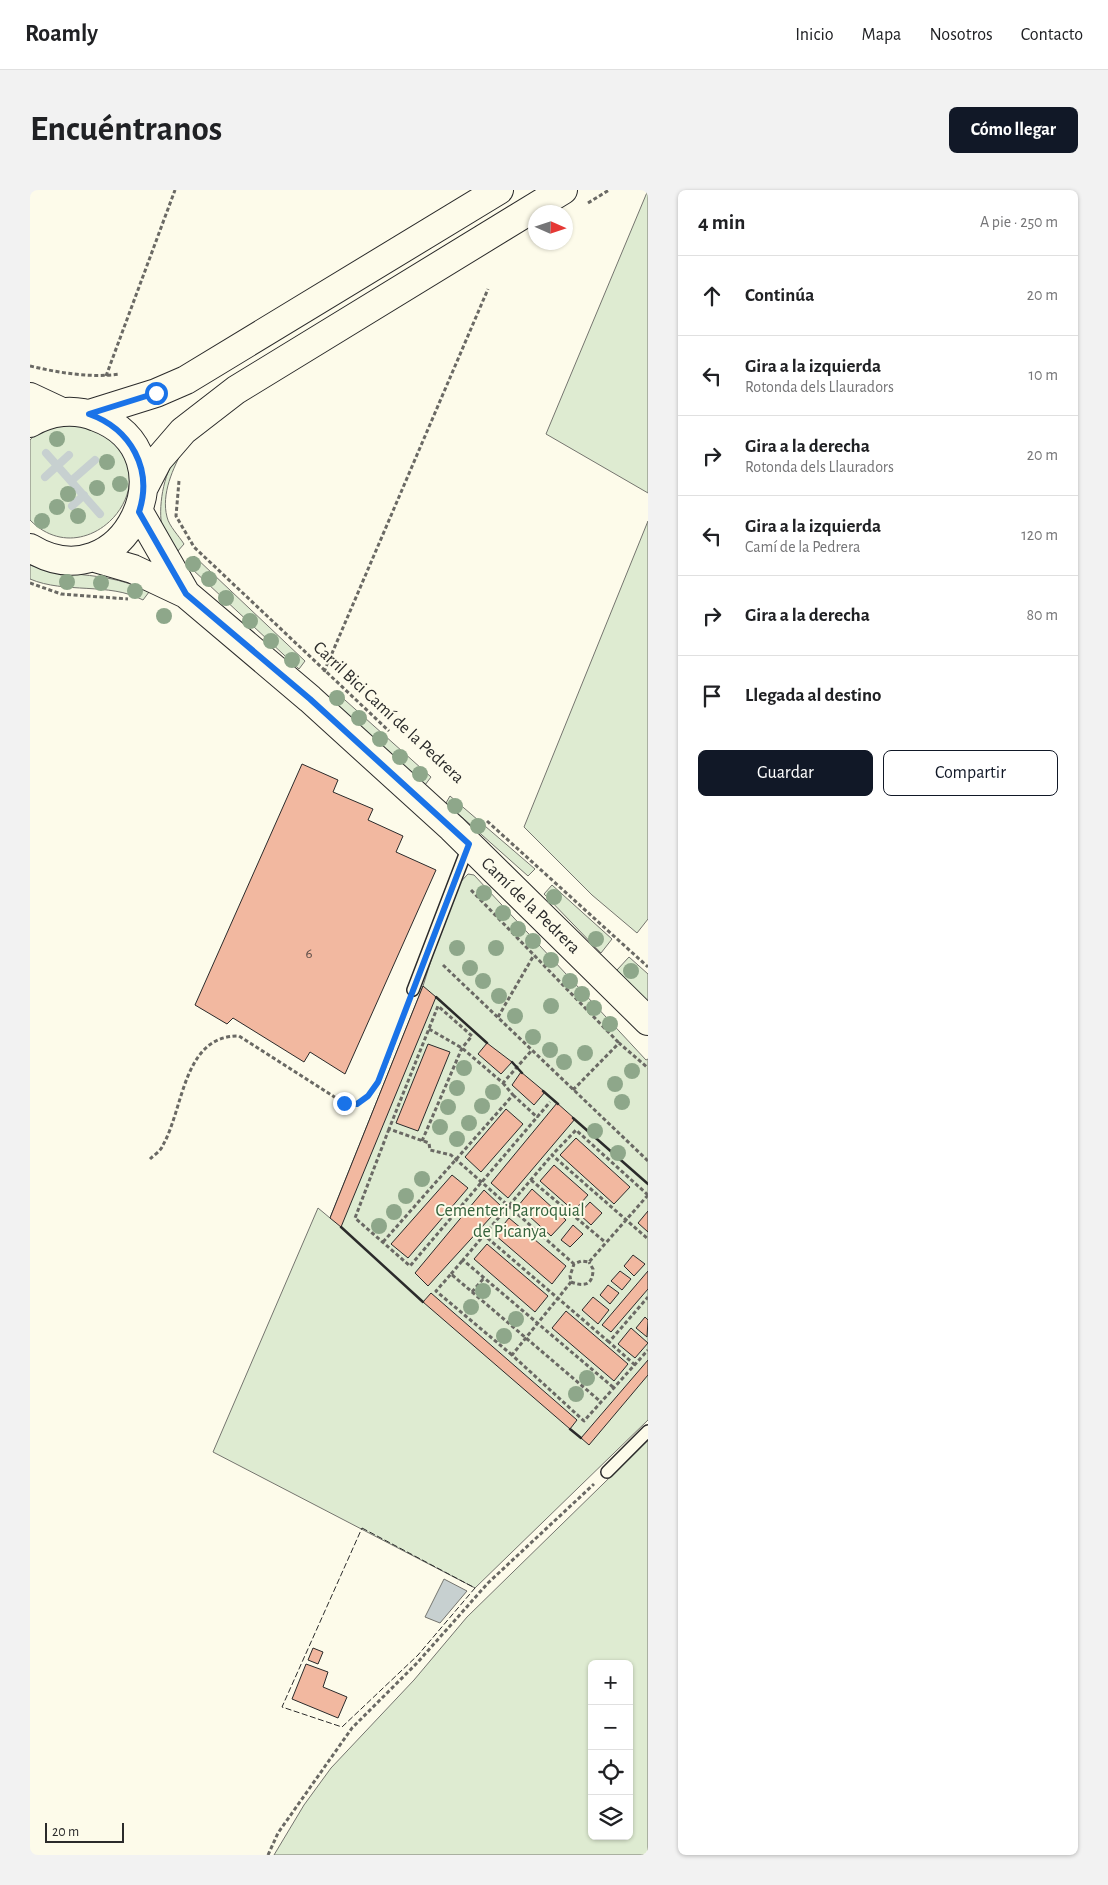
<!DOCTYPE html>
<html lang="es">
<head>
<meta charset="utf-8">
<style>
  body { margin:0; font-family:"Alegreya Sans",sans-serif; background:#f2f2f2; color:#202124 }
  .controls { position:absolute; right:15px; bottom:15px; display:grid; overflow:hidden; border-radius:8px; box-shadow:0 1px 4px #0004 }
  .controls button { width:45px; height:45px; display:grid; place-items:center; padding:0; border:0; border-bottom:1px solid #e0e0e0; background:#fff; color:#202124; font:25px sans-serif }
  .compass { position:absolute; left:498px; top:15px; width:45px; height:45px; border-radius:50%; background:#fff; box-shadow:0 1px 4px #0004; rotate:93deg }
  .scale { position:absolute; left:15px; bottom:12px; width:79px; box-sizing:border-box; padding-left:5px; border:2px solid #2b2b2b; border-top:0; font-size:14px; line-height:18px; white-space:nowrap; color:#2b2b2b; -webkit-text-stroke:4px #fdfbea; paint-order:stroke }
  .stop { position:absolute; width:15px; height:15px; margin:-11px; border:4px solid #1a73e8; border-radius:50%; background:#fff }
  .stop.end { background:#1a73e8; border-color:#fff; box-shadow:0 1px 5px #0008 }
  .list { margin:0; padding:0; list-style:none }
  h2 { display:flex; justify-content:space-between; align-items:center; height:65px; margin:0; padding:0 20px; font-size:21px }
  h2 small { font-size:16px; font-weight:400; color:#757577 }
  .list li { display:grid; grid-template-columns:32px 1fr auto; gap:15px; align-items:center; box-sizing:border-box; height:80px; padding:0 20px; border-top:1px solid #e0e0e0 }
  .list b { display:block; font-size:19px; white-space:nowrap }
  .list p { margin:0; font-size:16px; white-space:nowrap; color:#757577 }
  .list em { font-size:16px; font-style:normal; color:#757577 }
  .actions { display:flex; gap:10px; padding:15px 20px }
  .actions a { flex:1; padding:11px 0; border:1px solid #111827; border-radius:8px; text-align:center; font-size:18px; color:#111827 }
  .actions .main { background:#111827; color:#fff }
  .icon { flex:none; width:28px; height:28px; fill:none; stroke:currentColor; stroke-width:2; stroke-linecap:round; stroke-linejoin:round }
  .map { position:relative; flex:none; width:618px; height:1665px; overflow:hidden; border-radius:8px }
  header { display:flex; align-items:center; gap:30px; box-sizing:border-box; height:70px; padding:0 25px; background:#fff; border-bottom:1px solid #e0e0e0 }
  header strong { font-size:24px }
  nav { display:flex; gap:28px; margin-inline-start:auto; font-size:18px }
  .intro { display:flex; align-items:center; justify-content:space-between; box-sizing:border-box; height:120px; padding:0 30px }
  h1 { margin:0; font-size:35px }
  .button { padding:12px 22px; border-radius:8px; background:#111827; color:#fff; font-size:18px; font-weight:700 }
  main { display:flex; gap:30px; padding:0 30px }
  aside { flex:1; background:#fff; border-radius:8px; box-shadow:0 1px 4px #0004 }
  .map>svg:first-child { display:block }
  .green { fill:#deebd1; stroke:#74746e; fill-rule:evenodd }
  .water { fill:#c7d0d0; stroke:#74746e }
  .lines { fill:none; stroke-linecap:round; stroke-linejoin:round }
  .stream { stroke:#c7d0d0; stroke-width:8 }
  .building { fill:#f2b8a0; stroke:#2b2b2b }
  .service-casing { stroke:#2b2b2b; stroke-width:14 }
  .tertiary-casing { stroke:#2b2b2b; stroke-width:30 }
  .path { stroke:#6a6964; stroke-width:3; stroke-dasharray:4 2.5; stroke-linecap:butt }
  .service { stroke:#fdfbea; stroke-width:11 }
  .tertiary { stroke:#fdfbea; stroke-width:28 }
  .fence { stroke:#2b2b2b; stroke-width:1; stroke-dasharray:6 2.5; stroke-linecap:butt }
  .wall { stroke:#2b2b2b; stroke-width:2.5 }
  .tree { fill:#8ea78a }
  .route { stroke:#1a73e8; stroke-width:6 }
  .labels { text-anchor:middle; stroke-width:4; stroke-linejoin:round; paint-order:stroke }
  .number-label { font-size:15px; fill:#5d4e48 }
  .street-label { font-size:18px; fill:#2b2b2b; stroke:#fdfbea }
  .park-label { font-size:18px; fill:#34623c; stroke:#fdfbea }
</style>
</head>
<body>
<header>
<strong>Roamly</strong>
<nav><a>Inicio</a><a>Mapa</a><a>Nosotros</a><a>Contacto</a></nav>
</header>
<div class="intro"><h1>Encuéntranos</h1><a class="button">Cómo llegar</a></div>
<main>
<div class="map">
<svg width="618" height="1665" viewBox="0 0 618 1665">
  <rect width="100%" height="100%" fill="#fdfbea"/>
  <path class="green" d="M618,0V303L516,244Z
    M49,233C59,238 75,243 83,251C135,301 54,385 0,330V250C12,236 32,233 49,233Z
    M154,258C143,278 131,304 137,327C139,336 149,346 154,354L147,362C140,352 133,342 131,330C129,308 136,273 154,258Z
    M618,331V729L607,743L562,705L494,637Z
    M164,366L275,471L269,479L162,379L157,373Z
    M0,375C43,389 76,380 119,402L113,410C79,392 35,404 0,389Z
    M306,502L401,587L395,595L302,510Z
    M420,606L505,679L498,686L416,613Z
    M438,684L444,685L616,870L618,869V1230L445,1398L183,1262L288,1018L300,1028L393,796L423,700Z
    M522,695L582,749L571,763L514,704Z
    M599,767L618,784V815L587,780Z
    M618,1250V1665H244L274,1615L301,1578L384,1490L437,1427ZM562,1474H599V1646H562Z"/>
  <path class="water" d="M414,1389L437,1401L410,1433L395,1427Z"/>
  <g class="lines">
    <path class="stream" d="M16,263L70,324
      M15,287L39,265
      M41,291L65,270
      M42,316L54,305"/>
  </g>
  <path class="building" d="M272,574L308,590L303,602L343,619L338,630L373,646L366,662L406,680L315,884L280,862L274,872L203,828L197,834L165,815Z
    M393,796L406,807L311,1037L300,1028Z
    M457,853L482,872L471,884L448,864Z
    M398,854L420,862L388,941L366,933Z
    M491,882L515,902L504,915L482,895Z
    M527,913L545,929L478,1008L461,993Z
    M476,919L493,934L451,982L435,967Z
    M546,948L600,997L584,1014L530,965Z
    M524,975L558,1005L544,1021L510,991Z
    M422,985L438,998L378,1068L361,1054Z
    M502,999L536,1030L521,1046L488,1016Z
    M454,1000L471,1016L398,1096L385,1083Z
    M560,1012L572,1023L561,1035L549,1024Z
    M618,1021V1042L608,1033Z
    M479,1028L536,1076L522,1094L465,1045Z
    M543,1035L553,1044L540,1057L531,1050Z
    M457,1054L518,1106L505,1122L444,1069Z
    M603,1065L615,1074L604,1086L594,1076Z
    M590,1081L601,1089L592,1100L581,1091Z
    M618,1081V1099L581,1142L572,1135Z
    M578,1095L589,1103L580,1114L570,1105Z
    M401,1103L547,1230L540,1239L393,1112Z
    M563,1107L579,1120L568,1134L552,1120Z
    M536,1121L598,1174L584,1191L522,1138Z
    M615,1127L618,1130L617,1147L606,1138Z
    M601,1138L618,1153L605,1168L588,1154Z
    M618,1170V1185L559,1255L551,1248Z
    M283,1458L293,1462L288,1474L278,1470Z
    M276,1474L298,1482L293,1497L317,1507L308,1528L262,1509Z"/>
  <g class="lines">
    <defs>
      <path id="service" d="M383,800L439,654
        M577,1282L618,1241"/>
      <path id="tertiary" d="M0,207L32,222
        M59,224L126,203L156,190L469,0
        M0,233C20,221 44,218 66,227C165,263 93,415 0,358
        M114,297L128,270L153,241L206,200L533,0
        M109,322L156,404
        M62,367L103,379L156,404L280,509L422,638L618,831"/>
    </defs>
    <use href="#service" class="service-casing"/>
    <use href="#tertiary" class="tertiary-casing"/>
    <path class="path" d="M558,13L579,0
      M0,176C30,183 60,188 90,184
      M76,186L145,0
      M149,291L146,326L164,357L359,541
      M0,393L31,404L98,409
      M294,482L458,99
      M457,631L618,777
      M441,700L589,853
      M413,775L618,971
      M468,827L504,765
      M399,839L432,858L473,893L502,860
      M543,900L589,853L618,878
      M483,905L507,927
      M359,939L325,1028L380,1076L520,912
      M392,951L432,858L442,846L408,816L359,939L399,953L400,960L421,965L544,1074
      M120,969C124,965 131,961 133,955C154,918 153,845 209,846L314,913C319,914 325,915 329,913C352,901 367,842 376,817
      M501,990L575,1052
      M618,1005L559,1072L551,1071L544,1074L540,1086L541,1092L482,1165L554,1231L618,1160
      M618,1005L546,940L522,965L618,1049
      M454,1045L522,965
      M353,1052L483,905L473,893
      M421,1084L433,1070
      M541,1092C555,1097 563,1095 563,1079L559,1072
      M442,1102L454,1088
      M579,1152L454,1045L433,1070L584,1198
      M482,1165L406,1101L421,1084L571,1212
      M605,1175L579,1152L618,1107
      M238,1665L248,1643L322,1538L387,1473L458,1393L564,1294"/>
    <use href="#service" class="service"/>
    <use href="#tertiary" class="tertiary"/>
    <path class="fence" d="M332,1338L445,1398L388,1465L312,1537L252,1517Z"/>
    <path class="wall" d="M406,807L457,853
      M482,872L492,883
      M513,901L528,914
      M543,928L618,994
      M311,1037L393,1112
      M540,1239L551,1248"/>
  </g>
  <g class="tree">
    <circle cx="27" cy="249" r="8"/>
    <circle cx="77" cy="272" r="8"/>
    <circle cx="90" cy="294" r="8"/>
    <circle cx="67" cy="298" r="8"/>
    <circle cx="38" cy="304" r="8"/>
    <circle cx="27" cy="317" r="8"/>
    <circle cx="48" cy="326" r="8"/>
    <circle cx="12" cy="331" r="8"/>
    <circle cx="163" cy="374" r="8"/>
    <circle cx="179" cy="389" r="8"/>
    <circle cx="37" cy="392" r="8"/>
    <circle cx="71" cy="393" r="8"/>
    <circle cx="105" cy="401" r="8"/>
    <circle cx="196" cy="408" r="8"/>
    <circle cx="134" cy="426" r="8"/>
    <circle cx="220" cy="431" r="8"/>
    <circle cx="241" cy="451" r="8"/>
    <circle cx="262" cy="470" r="8"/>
    <circle cx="307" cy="508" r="8"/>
    <circle cx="329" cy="528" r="8"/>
    <circle cx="350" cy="549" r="8"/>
    <circle cx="370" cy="567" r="8"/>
    <circle cx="390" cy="584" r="8"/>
    <circle cx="425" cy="616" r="8"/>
    <circle cx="448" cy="636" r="8"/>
    <circle cx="454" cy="703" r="8"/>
    <circle cx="524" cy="707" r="8"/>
    <circle cx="473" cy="723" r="8"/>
    <circle cx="488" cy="739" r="8"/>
    <circle cx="566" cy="749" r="8"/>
    <circle cx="503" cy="751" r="8"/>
    <circle cx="427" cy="758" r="8"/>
    <circle cx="466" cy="758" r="8"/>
    <circle cx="521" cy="770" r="8"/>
    <circle cx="440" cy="778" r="8"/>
    <circle cx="601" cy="781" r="8"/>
    <circle cx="453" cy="791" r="8"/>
    <circle cx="540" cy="791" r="8"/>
    <circle cx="552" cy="804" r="8"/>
    <circle cx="469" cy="806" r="8"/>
    <circle cx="521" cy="816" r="8"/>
    <circle cx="564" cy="818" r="8"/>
    <circle cx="485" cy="826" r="8"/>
    <circle cx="580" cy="834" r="8"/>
    <circle cx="503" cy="847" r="8"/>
    <circle cx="520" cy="860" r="8"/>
    <circle cx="555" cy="863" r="8"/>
    <circle cx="534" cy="872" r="8"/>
    <circle cx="434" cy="878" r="8"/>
    <circle cx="602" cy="881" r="8"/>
    <circle cx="585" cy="894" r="8"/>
    <circle cx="427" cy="898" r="8"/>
    <circle cx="463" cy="902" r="8"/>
    <circle cx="592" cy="912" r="8"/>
    <circle cx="452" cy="916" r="8"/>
    <circle cx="418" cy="917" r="8"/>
    <circle cx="439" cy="933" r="8"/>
    <circle cx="410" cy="937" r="8"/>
    <circle cx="565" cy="941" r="8"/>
    <circle cx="427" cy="949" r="8"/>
    <circle cx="588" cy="963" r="8"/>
    <circle cx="392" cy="989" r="8"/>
    <circle cx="376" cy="1006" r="8"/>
    <circle cx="364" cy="1022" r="8"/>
    <circle cx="349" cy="1036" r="8"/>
    <circle cx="453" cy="1101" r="8"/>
    <circle cx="441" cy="1117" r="8"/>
    <circle cx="486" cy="1129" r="8"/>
    <circle cx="474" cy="1146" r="8"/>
    <circle cx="557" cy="1188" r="8"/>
    <circle cx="546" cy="1204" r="8"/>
  </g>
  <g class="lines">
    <path class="route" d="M126,203L59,224C101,239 123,279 109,322L156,404L280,509L439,654L348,892L338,906L327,914L314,913"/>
  </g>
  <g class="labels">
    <g class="number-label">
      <text x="279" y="768">6</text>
    </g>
    <g class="street-label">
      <text transform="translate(359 522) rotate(43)" y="6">Carril Bici Camí de la Pedrera</text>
      <text transform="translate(501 715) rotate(44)" y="6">Camí de la Pedrera</text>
    </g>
    <g class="park-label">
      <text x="480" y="1026">Cementeri Parroquial<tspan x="480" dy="21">de Picanya</tspan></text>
    </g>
  </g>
</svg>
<div class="controls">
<button>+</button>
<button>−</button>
<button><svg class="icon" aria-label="locate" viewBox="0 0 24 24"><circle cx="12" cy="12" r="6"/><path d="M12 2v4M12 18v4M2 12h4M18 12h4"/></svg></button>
<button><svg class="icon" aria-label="layers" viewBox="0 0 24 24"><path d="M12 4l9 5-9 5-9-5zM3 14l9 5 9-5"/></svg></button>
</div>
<svg class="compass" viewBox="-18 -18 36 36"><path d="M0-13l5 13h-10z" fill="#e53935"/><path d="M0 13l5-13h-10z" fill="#757577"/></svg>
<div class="scale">20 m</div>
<div class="stop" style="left:126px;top:203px"></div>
<div class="stop end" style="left:314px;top:913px"></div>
</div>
<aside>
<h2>4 min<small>A pie · 250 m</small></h2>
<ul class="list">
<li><svg class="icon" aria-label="ahead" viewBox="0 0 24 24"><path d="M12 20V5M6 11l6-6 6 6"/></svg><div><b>Continúa</b></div><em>20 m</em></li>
<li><svg class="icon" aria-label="left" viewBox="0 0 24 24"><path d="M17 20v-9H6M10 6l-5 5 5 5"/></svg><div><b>Gira a la izquierda</b><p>Rotonda dels Llauradors</p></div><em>10 m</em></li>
<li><svg class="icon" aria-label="right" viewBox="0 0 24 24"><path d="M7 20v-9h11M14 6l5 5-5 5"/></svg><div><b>Gira a la derecha</b><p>Rotonda dels Llauradors</p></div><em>20 m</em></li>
<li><svg class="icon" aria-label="left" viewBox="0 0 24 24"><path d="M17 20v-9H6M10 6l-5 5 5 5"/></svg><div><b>Gira a la izquierda</b><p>Camí de la Pedrera</p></div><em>120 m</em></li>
<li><svg class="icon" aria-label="right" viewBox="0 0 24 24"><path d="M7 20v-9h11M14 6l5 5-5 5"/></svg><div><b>Gira a la derecha</b></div><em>80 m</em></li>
<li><svg class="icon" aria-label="arrive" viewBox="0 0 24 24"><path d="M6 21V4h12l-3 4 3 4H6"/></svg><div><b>Llegada al destino</b></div></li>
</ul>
<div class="actions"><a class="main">Guardar</a><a>Compartir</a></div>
</aside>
</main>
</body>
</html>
